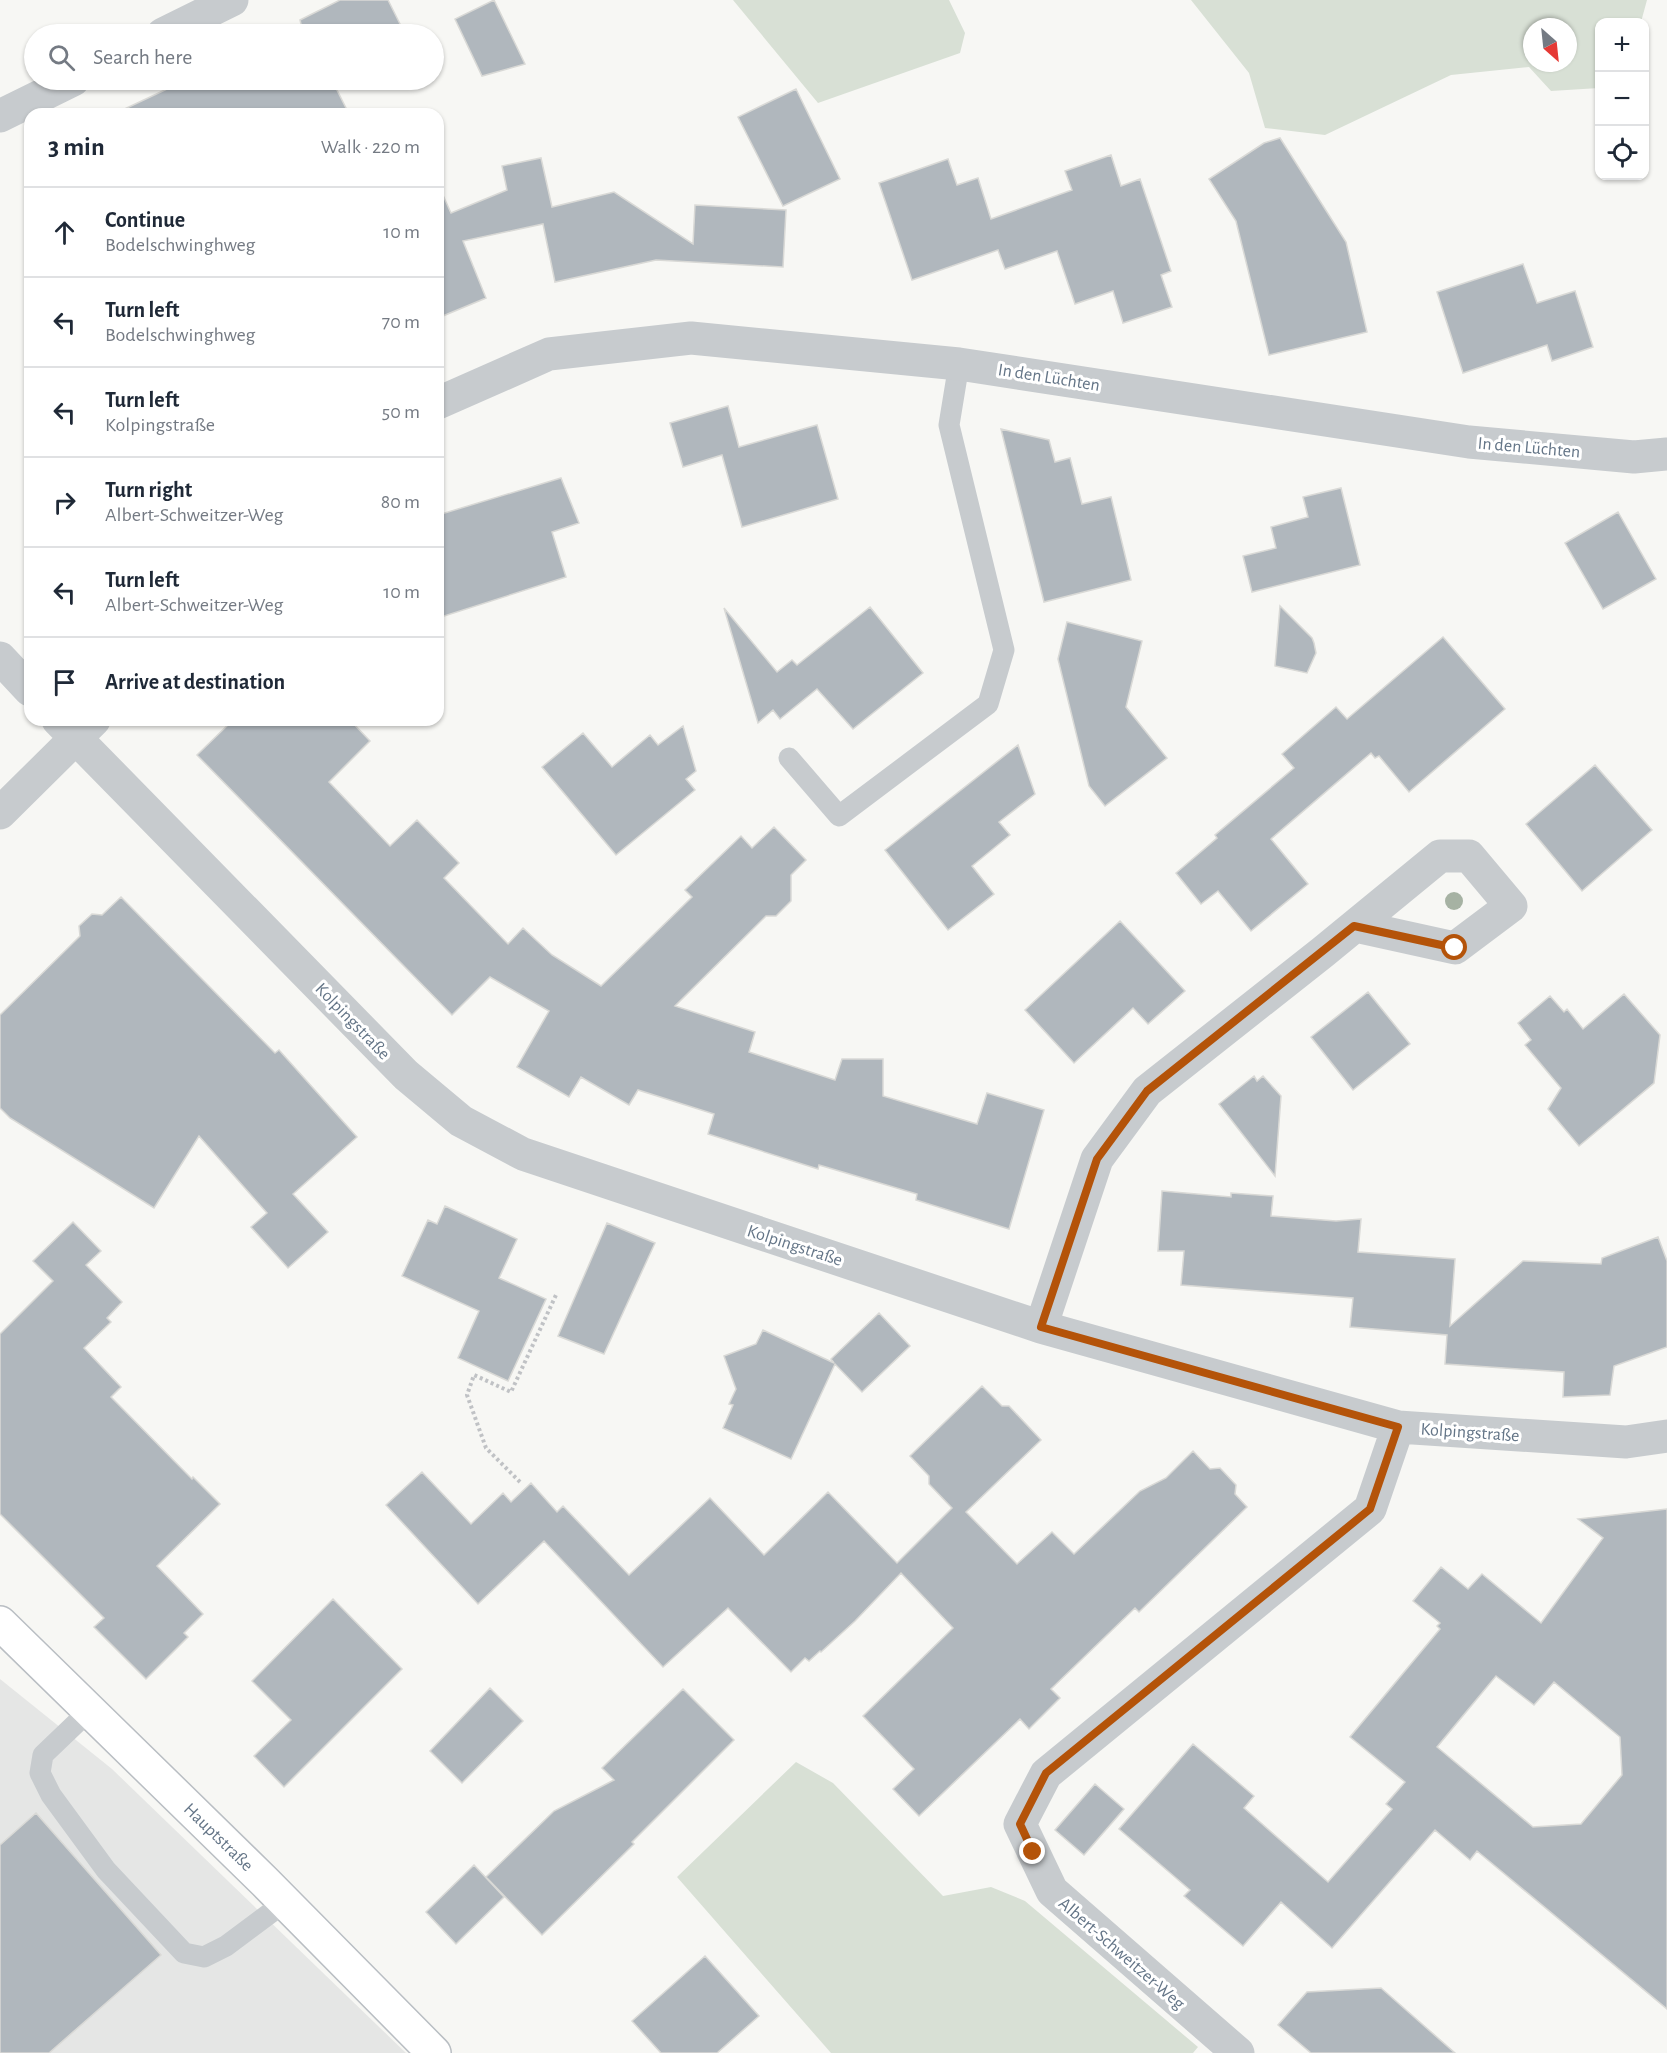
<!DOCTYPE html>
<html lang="en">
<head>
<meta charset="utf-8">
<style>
  body { margin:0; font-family:"Alegreya Sans",sans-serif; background:#f2f2f3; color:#1f2937 }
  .controls { position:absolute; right:18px; top:18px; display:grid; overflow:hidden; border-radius:12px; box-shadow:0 2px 4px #0004 }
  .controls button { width:54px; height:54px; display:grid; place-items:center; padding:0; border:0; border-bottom:2px solid #e0e1e3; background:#fff; color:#1f2937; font:30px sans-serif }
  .compass { position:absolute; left:1523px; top:18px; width:54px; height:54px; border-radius:50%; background:#fff; box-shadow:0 2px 4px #0004; rotate:153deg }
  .stop { position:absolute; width:18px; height:18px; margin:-14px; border:4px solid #b45309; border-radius:50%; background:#fff }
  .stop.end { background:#b45309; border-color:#fff; box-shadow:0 2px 6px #0008 }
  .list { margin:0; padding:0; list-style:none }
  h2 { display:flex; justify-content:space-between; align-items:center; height:78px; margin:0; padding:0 24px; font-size:26px }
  h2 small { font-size:20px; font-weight:400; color:#747a83 }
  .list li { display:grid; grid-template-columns:39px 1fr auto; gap:18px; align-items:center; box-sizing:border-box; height:90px; padding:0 24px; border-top:2px solid #e0e1e3 }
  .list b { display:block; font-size:22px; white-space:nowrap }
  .list p { margin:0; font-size:20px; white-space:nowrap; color:#747a83 }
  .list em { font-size:20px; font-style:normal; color:#747a83 }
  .icon { flex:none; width:33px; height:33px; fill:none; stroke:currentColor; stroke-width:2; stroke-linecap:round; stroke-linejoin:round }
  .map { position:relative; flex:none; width:1667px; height:2053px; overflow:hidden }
  .search { position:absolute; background:#fff; box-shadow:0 2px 4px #0004; left:24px; top:24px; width:420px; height:66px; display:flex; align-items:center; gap:15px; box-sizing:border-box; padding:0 21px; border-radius:33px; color:#747a83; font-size:22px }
  .panel { position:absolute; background:#fff; box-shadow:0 2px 4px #0004; left:24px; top:108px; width:420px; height:618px; border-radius:18px }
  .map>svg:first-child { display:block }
  .built { fill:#e5e6e5 }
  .green { fill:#d8e0d5; fill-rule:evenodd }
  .building { fill:#b0b7bd; stroke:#d9d9d6; stroke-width:1.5; fill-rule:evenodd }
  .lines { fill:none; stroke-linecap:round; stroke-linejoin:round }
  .secondary-casing { stroke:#b9bec3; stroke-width:36 }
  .path { stroke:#c0c2c5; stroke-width:4; stroke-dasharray:3 3; stroke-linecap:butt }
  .service { stroke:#c7cbce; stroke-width:21 }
  .minor { stroke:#c7cbce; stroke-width:33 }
  .secondary { stroke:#fff; stroke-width:33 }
  .tree { fill:#a6b2a3 }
  .route { stroke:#b45309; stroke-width:8 }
  .labels { text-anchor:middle; stroke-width:6; stroke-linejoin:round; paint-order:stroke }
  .street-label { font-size:18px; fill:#647587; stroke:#fff }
</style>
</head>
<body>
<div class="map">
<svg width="1667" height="2053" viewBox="0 0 1667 2053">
  <rect width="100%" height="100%" fill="#f7f7f4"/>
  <path class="built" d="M0,1679L112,1769L406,2053H0Z"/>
  <path class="green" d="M733,0H949L965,33L960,53L818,103Z
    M1191,0H1647L1641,22H1600L1599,88L1551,91L1529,67L1451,75L1325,135L1265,128L1249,73ZM1532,27H1568V63H1532Z
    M796,1762L833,1783L943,1896L991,1887L1025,1901L1198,2047L1193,2053H831L677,1877Z"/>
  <path class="building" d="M340,0H388L405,34H279L301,24L300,20Z
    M494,0L525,64L482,76L455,19Z
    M186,80H343L334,84L349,114H114Z
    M796,89L840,179L783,206L738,117Z
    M1280,138L1346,242L1367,332L1269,355L1236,221L1209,179L1264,143Z
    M1111,155L1121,186L1140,179L1171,271L1161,275L1172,307L1123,323L1113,291L1075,304L1057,251L1005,269L998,250L912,280L879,183L948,159L957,185L978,178L991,219L1072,190L1065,171Z
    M541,158L552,207L614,192L693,244L695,205L786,210L783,267L656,260L555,282L543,224L463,241L486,298L438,318V184L451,213L507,190L502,166Z
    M1523,264L1537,303L1575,291L1593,347L1552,361L1547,345L1463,373L1437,292Z
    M728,406L739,447L817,425L838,499L742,527L722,455L683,467L670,423Z
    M1001,429L1049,440L1055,462L1070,458L1082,504L1111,497L1131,580L1044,602Z
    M561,478L579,523L552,532L566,577L438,618V515Z
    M1341,488L1360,565L1252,592L1243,556L1276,548L1271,527L1308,517L1303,497Z
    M1618,512L1656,579L1603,609L1565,543Z
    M1280,606L1312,638L1314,643L1316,653L1307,673L1275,666Z
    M870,607L923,673L853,729L817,689L780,719L773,710L758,723L724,608L777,672L792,660L797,665Z
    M1067,622L1142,641L1126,707L1167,758L1105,806L1089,786L1058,659Z
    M1443,637L1505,709L1409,792L1379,756L1375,758L1371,753L1271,839L1308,884L1251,931L1218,891L1201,904L1176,873L1217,838L1215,835L1294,768L1282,754L1336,707L1347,719Z
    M233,720H350L370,741L329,782L390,846L417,820L459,863L444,878L508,944L523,928L552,955L601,986L692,897L685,890L741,836L752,848L774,827L806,860L791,875V901L776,916H766L675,1006L755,1032L749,1052L835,1080L842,1059H883V1096L977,1124L987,1093L1044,1110L1009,1229L916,1200L917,1194L819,1165L818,1169L708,1134L714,1114L638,1090L629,1105L581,1077L569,1097L517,1067L549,1011L490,977L452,1015L197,755Z
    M683,726L696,771L686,779L695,790L616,855L542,767L583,733L612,767L650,735L658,745Z
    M1018,745L1035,794L999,822L1010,835L972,866L994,894L948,930L885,850Z
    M1595,765L1652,830L1582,891L1526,824Z
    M121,897L275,1053L279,1050L357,1137L293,1194L328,1232L288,1268L251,1227L267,1213L199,1136L154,1208L10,1118L0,1108V1015L80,936L79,926L92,914L102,915Z
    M1120,921L1185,991L1148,1024L1133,1008L1074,1063L1025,1010Z
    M1368,992L1410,1044L1353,1090L1311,1037Z
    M1624,994L1660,1035L1654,1083L1579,1146L1548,1109L1561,1088L1525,1045L1531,1040L1518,1023L1550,996L1564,1012L1567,1009L1583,1029Z
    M1254,1076L1257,1081L1263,1076L1281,1096L1275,1176L1219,1104Z
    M1162,1191L1231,1197V1193L1273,1196L1271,1216L1336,1221L1361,1219L1358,1252L1455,1259L1450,1326L1523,1261L1601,1264L1602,1258L1658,1237L1667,1261V1347L1614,1366L1610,1395L1563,1397L1564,1372L1445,1364L1447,1335L1350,1327L1353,1298L1181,1285L1184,1251H1158Z
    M445,1206L517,1239L499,1278L546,1299L508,1381L458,1358L479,1311L402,1276L428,1220L437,1224Z
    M73,1222L101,1251L86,1265L122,1302L107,1318L111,1322L84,1348L121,1387L111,1397L192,1479L193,1477L220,1504L157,1566L203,1614L184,1633L188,1637L146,1679L94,1627L104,1618L0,1514V1334L53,1281L33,1261Z
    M607,1223L655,1243L604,1354L558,1336Z
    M879,1313L910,1346L862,1392L835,1364L791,1459L723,1428L733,1405L729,1404L736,1389L724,1356L756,1344L763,1330L834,1363L831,1359Z
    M982,1386L1002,1406H1009L1041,1440L966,1512L1017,1564L1052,1532L1074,1554L1140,1491L1166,1478L1193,1451L1210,1469L1220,1468L1236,1485L1235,1494L1247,1507L1139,1612L1135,1608L1051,1689L1060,1698L1029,1729L1020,1719L919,1816L893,1789L914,1769L863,1716L953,1628L901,1573L855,1621L821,1652L820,1651L809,1661L805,1658L791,1672L728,1608L663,1667L544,1541L478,1604L386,1505L422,1472L471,1524L503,1493L511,1502L531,1483L557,1512L563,1506L629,1575L710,1498L764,1555L828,1492L897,1563L952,1508L929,1484V1476L910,1456Z
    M1667,1509V2009L1477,1851L1470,1860L1435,1830L1332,1948L1281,1902L1243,1946L1184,1896L1190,1890L1119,1829L1193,1744L1254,1796L1244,1808L1328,1882L1392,1809L1386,1804L1405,1782L1350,1737L1440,1629L1437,1626L1440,1623L1413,1601L1441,1567L1468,1589L1482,1574L1541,1623L1603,1538L1578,1519ZM1496,1676L1534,1705L1554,1682L1620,1737L1622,1775L1581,1824L1533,1827L1437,1747Z
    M333,1599L402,1669L284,1787L254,1756L291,1720L252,1681Z
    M490,1688L523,1721L462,1783L430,1751Z
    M683,1689L734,1740L632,1842L634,1844L542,1935L486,1877L554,1811L614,1780L602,1768Z
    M1095,1784L1124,1809L1084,1855L1055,1830Z
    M36,1813L161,1955L49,2053H0V1845Z
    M474,1865L504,1897L456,1944L426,1912Z
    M705,1956L759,2016L717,2053H661L632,2021Z
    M1381,1988L1455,2053H1311L1278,2025L1307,1992Z"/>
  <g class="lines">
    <defs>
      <g id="secondary">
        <path id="s1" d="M0,1623L265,1882L434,2053"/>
      </g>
    </defs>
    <use href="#secondary" class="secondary-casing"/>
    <path class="path" d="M520,1482L486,1448L467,1395L474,1375L511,1392L556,1295"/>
    <path class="service" d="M789,758L839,816L988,704L1004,650L949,425L959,364
      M90,1710L43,1755L40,1773L51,1795L106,1870L184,1953L204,1957L226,1946L285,1902"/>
    <path class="minor" d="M163,34L232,0
      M0,116L73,80
      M438,403L549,354L691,338L959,364L1469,442L1634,457L1667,454
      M0,658L30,690
      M58,720L406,1075L461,1121L523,1154L1041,1327L1398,1427L1626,1442L1667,1436
      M0,813L94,720
      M1041,1327L1097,1159L1147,1091L1323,952L1440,856H1469L1511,906L1455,948L1355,926
      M1238,2053L1052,1891L1020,1824L1046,1774L1370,1509L1398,1427"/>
    <use href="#secondary" class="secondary"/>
  </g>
  <circle class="tree" cx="1454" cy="901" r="9"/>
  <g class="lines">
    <path class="route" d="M1033,1852L1020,1824L1046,1773L1370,1509L1398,1427L1041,1327L1097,1159L1147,1091L1354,926L1455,948"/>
  </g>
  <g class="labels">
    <g class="street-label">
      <text transform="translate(1049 377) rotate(9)" y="6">In den Lüchten</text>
      <text transform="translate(1529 447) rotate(5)" y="6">In den Lüchten</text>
      <text transform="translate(353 1021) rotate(46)" y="6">Kolpingstraße</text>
      <text transform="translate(795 1245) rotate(18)" y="6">Kolpingstraße</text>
      <text transform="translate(1470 1432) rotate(4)" y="6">Kolpingstraße</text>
      <text dy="6" stroke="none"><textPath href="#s1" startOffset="306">Hauptstraße</textPath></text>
      <text transform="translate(1122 1953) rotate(41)" y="6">Albert-Schweitzer-Weg</text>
    </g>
  </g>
</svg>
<div class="controls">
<button>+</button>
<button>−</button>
<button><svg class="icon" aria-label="locate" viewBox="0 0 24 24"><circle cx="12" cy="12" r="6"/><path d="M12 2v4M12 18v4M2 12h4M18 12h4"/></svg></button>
</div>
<svg class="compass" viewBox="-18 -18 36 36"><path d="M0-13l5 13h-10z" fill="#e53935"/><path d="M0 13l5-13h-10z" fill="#747a83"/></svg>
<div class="stop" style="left:1455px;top:948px"></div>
<div class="stop end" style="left:1033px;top:1852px"></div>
<div class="search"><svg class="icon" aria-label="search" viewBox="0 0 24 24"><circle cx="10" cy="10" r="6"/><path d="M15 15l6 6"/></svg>Search here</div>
<section class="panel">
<h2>3 min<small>Walk · 220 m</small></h2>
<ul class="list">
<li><svg class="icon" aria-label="ahead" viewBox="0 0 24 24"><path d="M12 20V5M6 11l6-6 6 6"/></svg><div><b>Continue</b><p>Bodelschwinghweg</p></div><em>10 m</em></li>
<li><svg class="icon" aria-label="left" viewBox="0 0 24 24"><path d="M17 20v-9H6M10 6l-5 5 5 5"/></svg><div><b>Turn left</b><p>Bodelschwinghweg</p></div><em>70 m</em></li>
<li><svg class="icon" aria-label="left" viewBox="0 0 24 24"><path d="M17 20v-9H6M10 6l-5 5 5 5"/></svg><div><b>Turn left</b><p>Kolpingstraße</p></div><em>50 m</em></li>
<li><svg class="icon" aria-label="right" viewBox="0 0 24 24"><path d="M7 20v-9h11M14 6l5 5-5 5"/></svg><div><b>Turn right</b><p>Albert-Schweitzer-Weg</p></div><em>80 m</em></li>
<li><svg class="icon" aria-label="left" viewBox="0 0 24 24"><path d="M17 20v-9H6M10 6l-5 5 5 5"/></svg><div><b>Turn left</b><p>Albert-Schweitzer-Weg</p></div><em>10 m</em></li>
<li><svg class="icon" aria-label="arrive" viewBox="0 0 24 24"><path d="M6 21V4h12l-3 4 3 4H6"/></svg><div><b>Arrive at destination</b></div></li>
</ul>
</section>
</div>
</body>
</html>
